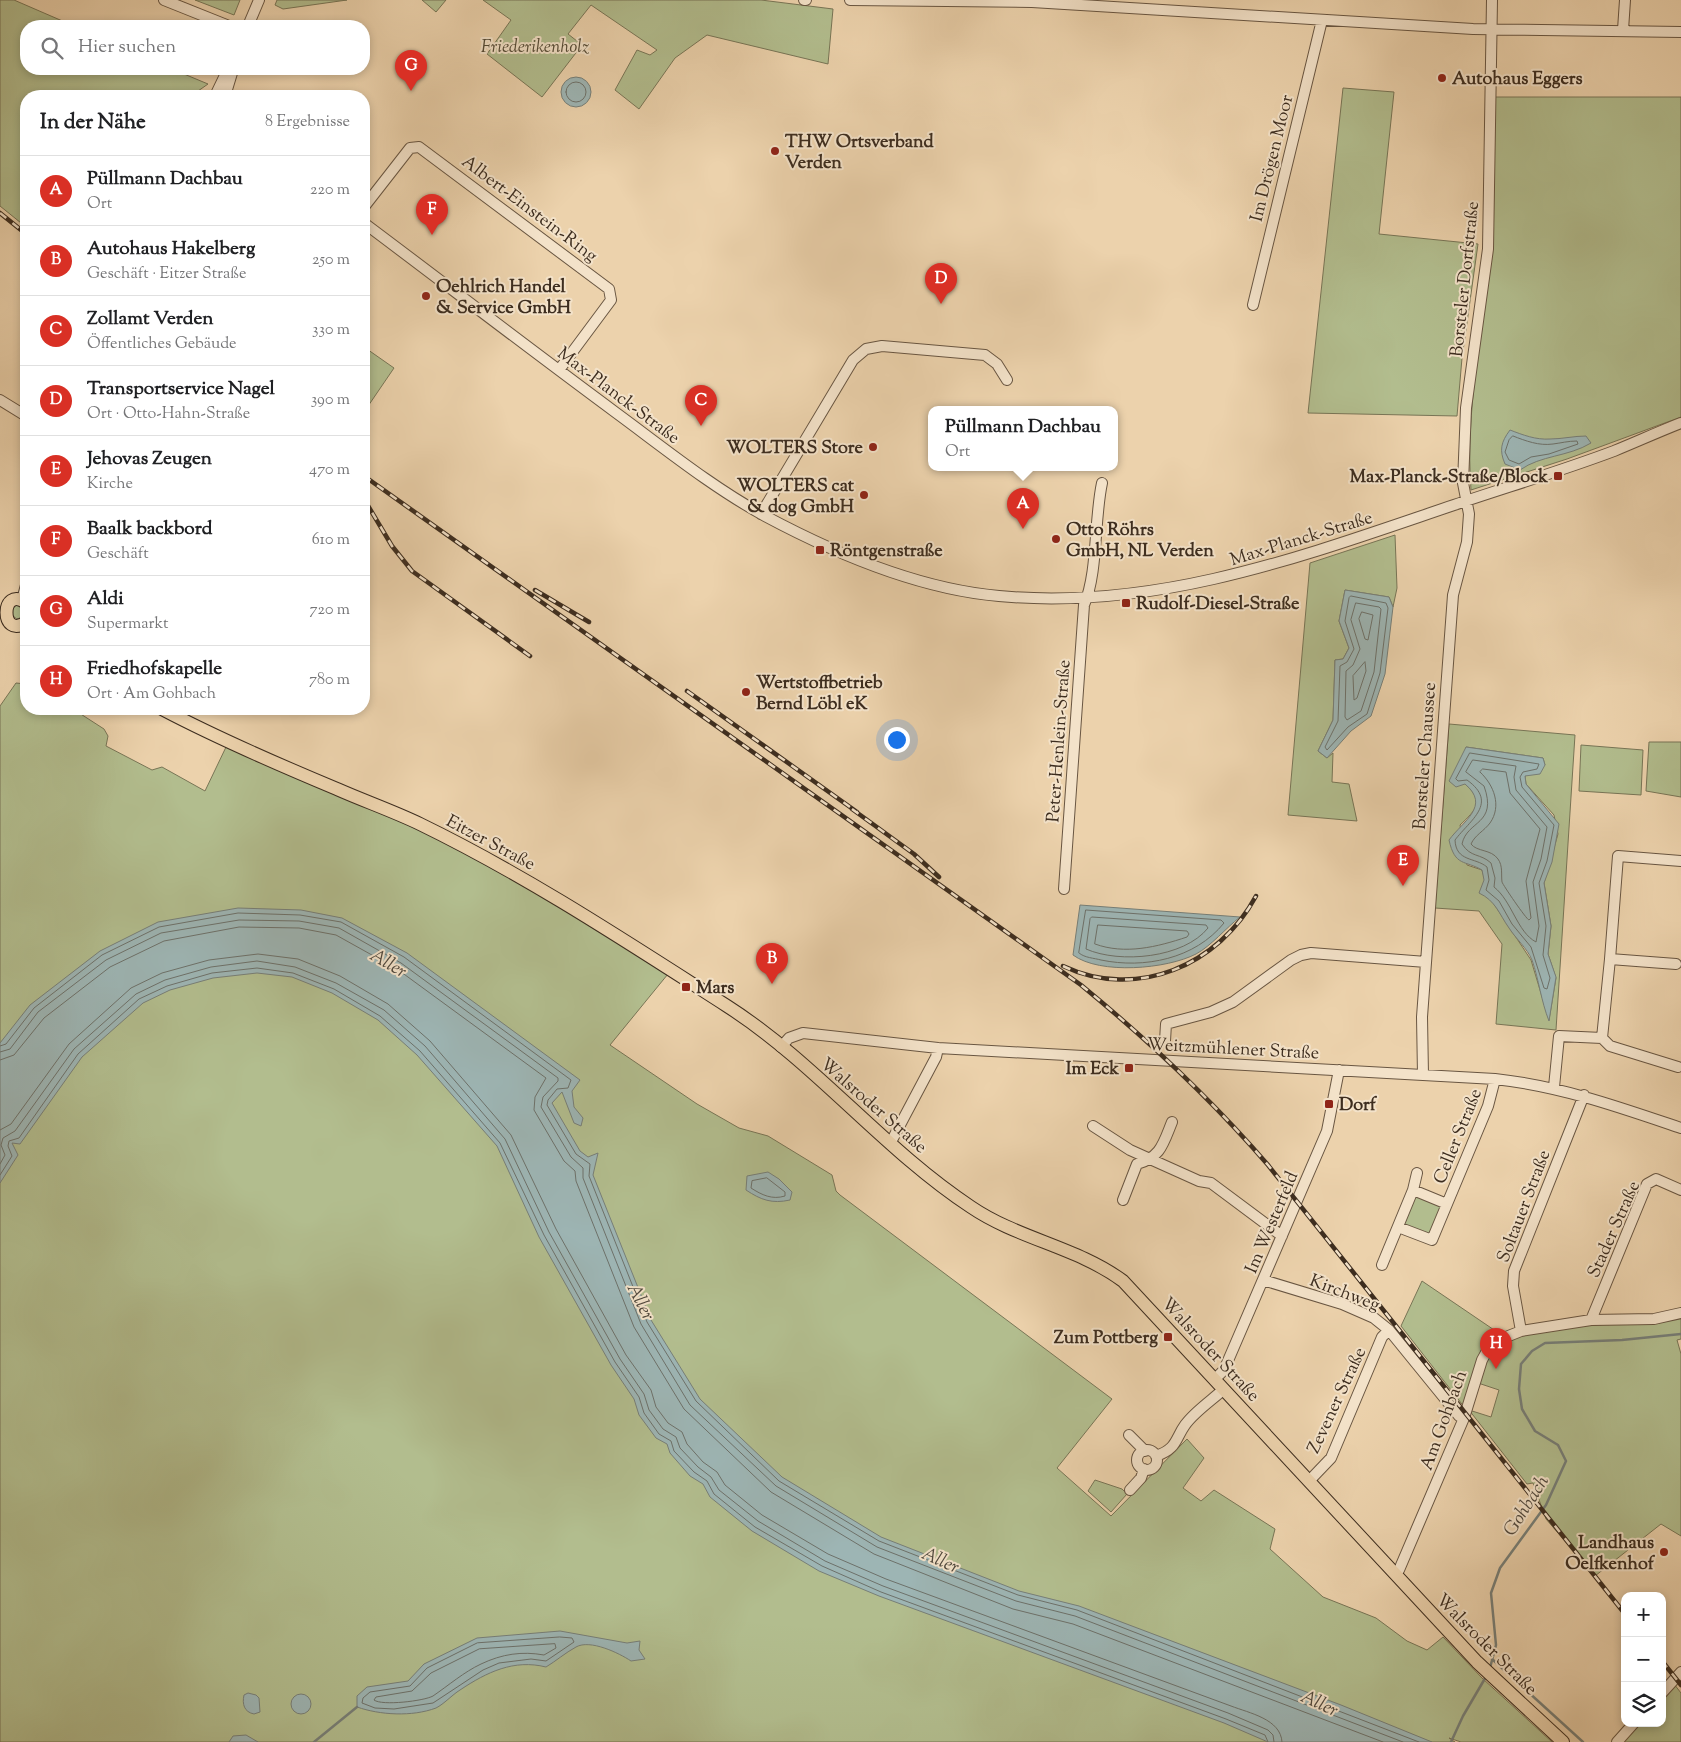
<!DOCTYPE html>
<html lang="de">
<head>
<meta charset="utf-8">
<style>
  body { margin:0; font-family:"Sorts Mill Goudy",serif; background:#f2f2f2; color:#202124 }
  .controls { position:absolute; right:15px; bottom:15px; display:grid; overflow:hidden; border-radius:10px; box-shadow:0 2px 8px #0003 }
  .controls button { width:45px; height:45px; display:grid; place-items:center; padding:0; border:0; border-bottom:1px solid #e0e0e0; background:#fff; color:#202124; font:25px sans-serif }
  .you { position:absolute; left:896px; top:739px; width:18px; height:18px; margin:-12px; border:4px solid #fff; border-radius:50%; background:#1a73e8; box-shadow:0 0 0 8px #1a73e833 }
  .badge { display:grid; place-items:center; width:32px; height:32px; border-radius:50%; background:#d93025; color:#fff; font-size:16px; font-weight:700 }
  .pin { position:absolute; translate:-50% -41px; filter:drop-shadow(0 1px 2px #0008) }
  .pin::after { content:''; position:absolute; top:26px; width:18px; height:15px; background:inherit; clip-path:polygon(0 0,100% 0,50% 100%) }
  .popup { position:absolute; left:928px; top:406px; width:190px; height:65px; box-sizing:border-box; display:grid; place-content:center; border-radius:10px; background:#fff; filter:drop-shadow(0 1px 4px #0005); font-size:16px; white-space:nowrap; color:#757577 }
  .popup b { font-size:19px; color:#202124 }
  .popup::after { content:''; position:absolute; left:50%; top:100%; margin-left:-10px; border:10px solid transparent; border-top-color:#fff }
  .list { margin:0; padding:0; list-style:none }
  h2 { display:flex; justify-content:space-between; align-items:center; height:65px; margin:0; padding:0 20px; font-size:21px }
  h2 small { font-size:16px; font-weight:400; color:#757577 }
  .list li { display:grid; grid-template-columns:32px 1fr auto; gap:15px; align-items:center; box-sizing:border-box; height:70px; padding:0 20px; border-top:1px solid #e0e0e0 }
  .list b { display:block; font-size:19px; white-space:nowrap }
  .list p { margin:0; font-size:16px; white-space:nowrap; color:#757577 }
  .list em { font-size:16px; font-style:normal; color:#757577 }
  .icon { flex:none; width:28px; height:28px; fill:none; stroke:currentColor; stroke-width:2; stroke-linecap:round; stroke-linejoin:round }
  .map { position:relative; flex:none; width:1681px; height:1742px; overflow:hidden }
  .search { position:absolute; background:#fff; box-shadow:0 2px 8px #0003; left:20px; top:20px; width:350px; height:55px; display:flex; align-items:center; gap:12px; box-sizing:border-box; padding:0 18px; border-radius:20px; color:#757577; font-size:19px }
  .panel { position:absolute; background:#fff; box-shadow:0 2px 8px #0003; left:20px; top:90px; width:350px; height:625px; border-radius:20px }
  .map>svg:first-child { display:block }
  .green { fill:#b2bd8e; stroke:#787556; fill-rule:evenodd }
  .water { fill:#9db5b4; stroke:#777f78 }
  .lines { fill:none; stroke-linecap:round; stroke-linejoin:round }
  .shore { stroke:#6d716a; stroke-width:1 }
  .stream { stroke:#777f78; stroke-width:2.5 }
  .minor-casing { stroke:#695642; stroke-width:12 }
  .major-casing { stroke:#3d2d1f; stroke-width:14 }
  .minor { stroke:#f3e2c9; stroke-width:10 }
  .major { stroke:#ecd2ac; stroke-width:12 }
  .rail-casing { stroke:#3d2d1f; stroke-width:4.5 }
  .rail { stroke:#f3e2c9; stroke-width:2.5; stroke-dasharray:8; stroke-linecap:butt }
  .poi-dot { fill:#8f2418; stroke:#f3e2c9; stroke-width:2 }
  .labels { text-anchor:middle; stroke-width:4; stroke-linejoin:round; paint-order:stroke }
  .park-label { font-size:18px; font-style:italic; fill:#544a35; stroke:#f3e2c9 }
  .poi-label { font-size:18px; font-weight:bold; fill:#3d2d1f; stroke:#f3e2c9; text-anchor:start }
  .street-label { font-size:18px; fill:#3d2d1f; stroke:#f3e2c9 }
  .water-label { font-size:19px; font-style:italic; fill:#50483d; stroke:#f3e2c9 }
</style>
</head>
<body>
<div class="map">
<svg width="1681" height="1742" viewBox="0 0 1681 1742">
  <rect width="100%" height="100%" fill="#ecd2ac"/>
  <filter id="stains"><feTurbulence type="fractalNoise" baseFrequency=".004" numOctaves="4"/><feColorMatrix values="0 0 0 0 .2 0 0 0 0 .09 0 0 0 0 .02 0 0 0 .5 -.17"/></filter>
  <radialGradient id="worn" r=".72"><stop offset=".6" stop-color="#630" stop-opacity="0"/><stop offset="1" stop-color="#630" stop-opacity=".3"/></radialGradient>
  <path class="green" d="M0,0H14L74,26H26V69H172L208,84L191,96H26V227L0,206Z
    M195,0H240L234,15Z
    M277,0H347L283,9L275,5Z
    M422,0H446L436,12Z
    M483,0H761L833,9L828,64L707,35L675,58L639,109L615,90L637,50L650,55L657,50L591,5L568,34L582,45L542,97L487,54L511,20Z
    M1343,88L1394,92L1379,234L1478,244L1462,358L1457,416L1308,413Z
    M1495,97H1681V417L1567,459L1471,490C1465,410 1483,332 1490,252C1494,201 1493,149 1495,97Z
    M364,347L394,368L364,412Z
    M1395,535L1397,588L1393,607L1389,597L1345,590L1339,621L1349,648L1343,659L1335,660L1333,720L1318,751L1327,758L1333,753L1332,782L1349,784L1357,821L1288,815L1310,563Z
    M12 612a7 7 0 1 1 14 0a7 7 0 1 1-14 0Z
    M16,683L26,684V709H73L104,729L108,736L106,746L152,770L162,767L205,791L227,745L417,826L518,880L668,974L610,1045L697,1104L739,1128L768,1136L832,1175L836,1191L840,1195L1112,1399L1057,1468L1111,1516L1187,1439L1204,1458L1183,1488L1201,1501L1214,1490L1275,1529L1270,1549L1323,1597L1376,1618L1407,1641L1427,1650L1443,1637L1482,1678L1552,1742H1461L1449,1738L1455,1742H0V706Z
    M1449,724L1575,735L1556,1030L1496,1024L1502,944L1479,911L1435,908ZM1466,747L1543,758L1545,765L1525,776L1526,784L1554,815L1558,834L1544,883L1551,926L1548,954L1556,978L1549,1020L1531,960L1490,898L1482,870L1467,865L1460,825C1476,810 1485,801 1465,784Z
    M1649,742H1681V797L1646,791Z
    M1581,745L1643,750L1641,795L1579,791Z
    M1415,1196L1440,1204L1442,1210L1430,1234L1403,1225Z
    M1422,1281L1503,1336L1490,1345L1465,1408L1401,1326Z
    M1681,1316V1339L1677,1340L1681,1354V1536L1661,1524L1595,1576L1546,1519L1533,1483L1527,1484L1469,1410L1491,1417L1499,1390L1478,1383L1487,1357L1506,1338L1552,1328L1655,1321Z
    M1095,1480L1122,1489L1127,1494L1111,1512L1088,1491Z
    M1674,1684L1681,1693V1742H1620L1638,1723H1662V1697Z"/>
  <path class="water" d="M561 92a15 15 0 1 1 30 0a15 15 0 1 1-30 0Z
    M1510,430C1523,435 1536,440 1550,439C1562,439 1574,436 1586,436L1591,443C1568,457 1541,455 1520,470L1505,464C1499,450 1501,442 1510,430Z
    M1345,590L1389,597L1393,607L1385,674L1371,716L1351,731L1327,758L1318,751L1333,720L1335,660L1343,659L1349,648L1339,621Z
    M1466,747L1543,758L1545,765L1540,774L1525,776L1526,784L1559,824L1552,862L1544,883L1551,926L1548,954L1556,977L1549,1021C1541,1001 1539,980 1532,960C1527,948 1516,939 1509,928C1499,914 1496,901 1479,893L1484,880L1482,870C1465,860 1455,867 1449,840C1463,821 1491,806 1465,784L1456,787L1449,781Z
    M1080,905L1240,917C1226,928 1211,946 1196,954C1167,969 1100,975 1073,955Z
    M238,908L301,910L342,918L407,953L580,1080L572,1091L574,1107L583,1118L581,1126L574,1123L562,1092L552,1103L580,1151L588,1157L598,1153L593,1175L651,1320L700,1399L782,1477L881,1537L1019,1591L1079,1606L1341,1705L1432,1742H1268L1224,1723L879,1596L819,1571L752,1531L710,1497L703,1484L690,1476L670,1453L667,1444L656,1438L639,1415L634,1399L611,1365L539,1237L497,1146L417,1055L378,1020L332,993L292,977L257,973L213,978L170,990L143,1003L82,1057L20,1144L12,1143L18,1155L0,1183V1043L30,1005L100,951L158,922Z
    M768,1172L779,1179L792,1192L790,1200C772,1204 761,1200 746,1190L747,1176Z
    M560,1631L627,1643L640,1641L639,1650L645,1659L631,1661C619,1653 590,1639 576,1647C565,1653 556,1661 546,1667C514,1659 487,1672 460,1690C452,1695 444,1704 436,1708C412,1717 380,1715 357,1707V1696L367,1687L408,1681L424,1664L477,1638Z
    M248,1693L256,1695L259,1698L260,1712L254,1714C244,1712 242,1704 244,1695Z
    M291 1704a10 10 0 1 1 20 0a10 10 0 1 1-20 0Z
    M246,1735L258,1742H229L233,1736Z"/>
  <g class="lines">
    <path class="shore" d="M566 92a10 10 0 1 1 20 0a10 10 0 1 1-20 0Z
      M1513,436C1526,441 1539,446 1553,444C1561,443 1568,441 1577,441L1578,444L1549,454L1531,457L1519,464L1509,460L1505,452L1509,440Z
      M1351,596L1386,603L1388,608L1380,673L1367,714L1348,727L1327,750L1325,747L1338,721L1340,666L1347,662L1354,649L1345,621L1349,598Z
      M1356,603L1379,607L1381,609L1374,672L1361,711L1347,720L1345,717L1346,671L1353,665L1360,649L1351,620Z
      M1362,612L1373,615L1368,640L1365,639L1359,619Z
      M1365,662L1366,671L1357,698L1354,700L1353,676Z
      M1470,753L1539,764L1537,769L1523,772L1520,777L1522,787L1554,825L1547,861L1539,883L1546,926L1543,955L1550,978L1547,989L1544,988L1531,947L1512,924L1499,901L1486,890L1489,880L1487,867C1475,857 1456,862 1455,840C1470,820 1499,803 1467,780L1458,781L1456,779Z
      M1473,760L1516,766L1514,777L1516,790L1547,827L1541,859L1533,882L1539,926L1536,942C1517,932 1512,901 1494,887L1495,878L1491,863C1480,853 1471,858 1462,844C1467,820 1498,825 1484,786L1466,772Z
      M1483,769L1506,772L1510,793L1540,829L1526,881L1531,918L1529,920C1526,919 1503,885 1502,882C1501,874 1503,866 1498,859C1491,849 1477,852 1471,844C1475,835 1484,831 1490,823C1502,806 1494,785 1480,772Z
      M1086,910L1221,920L1224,923C1195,959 1144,969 1101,960C1094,958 1085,958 1079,953Z
      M1092,917L1206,925L1208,928C1184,958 1120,964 1086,949L1090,919Z
      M1098,925L1187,931L1189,934L1187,937C1157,947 1125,955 1095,944Z
      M0,1046L6,1044L34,1008L102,955L159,927L238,913L300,915L341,922L404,957L571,1080L568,1088L557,1089L548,1100L547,1105L576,1154L590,1164L589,1176L647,1322L696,1401L779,1481L879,1541L1018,1595L1077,1610L1419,1742
      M0,1052L10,1049L38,1012L106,960L161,933L239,920L299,921L339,928L401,963L558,1078V1081L543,1097L541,1107L571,1157L583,1168V1178L641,1324L690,1405L776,1486L877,1547L1016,1601L1075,1616L1403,1742
      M0,1060L14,1055L44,1018L110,967L164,941L239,927L299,928L336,935L397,969L546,1078L535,1097L534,1110L564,1161L575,1171L576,1181L634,1327L684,1409L771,1492L874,1554L1013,1609L1073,1624L1383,1742
      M0,1130L11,1124L69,1044L131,988L162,973L209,960L258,954L298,959L340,976L388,1004L430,1041L511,1135L556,1229L626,1355L651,1390L656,1407L668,1423L682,1432L687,1444L703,1462L717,1472L725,1485L762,1515L828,1554L886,1579L1231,1706C1249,1713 1281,1719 1282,1742
      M0,1164L5,1155L1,1145L3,1138L15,1131L74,1049L136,994L165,980L211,967L257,961L295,967L336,983L384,1010L425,1046L505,1139L549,1232L620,1359L644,1394L649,1410L663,1429L676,1437L680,1448L698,1467L711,1477L719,1490L758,1521L825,1561L883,1586L1228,1713L1268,1730L1273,1735L1274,1742
      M0,1175L12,1156L8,1146L9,1141L19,1138L78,1054L139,999L167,986L212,973L257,968L293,973L334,989L380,1016L420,1051L500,1143L544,1235L615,1362L639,1397L644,1413L659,1434L671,1441L674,1451L694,1472L707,1481L714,1494L755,1527L822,1566L881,1592L1226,1719L1265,1735L1268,1742
      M767,1178L785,1192V1196C772,1200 762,1195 751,1188L752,1181Z
      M560,1637L572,1638L574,1642L546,1661L531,1659L499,1663L483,1670L433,1703L394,1709L375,1708L362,1703L363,1698L370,1692L410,1686L427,1668L477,1643Z
      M555,1644L556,1648L544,1655C522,1651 502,1654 481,1664C464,1672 449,1685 433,1696C424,1701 382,1706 374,1700L376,1697L412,1691L431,1673L479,1649Z"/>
    <path class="stream" d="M1492,1659L1583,1742
      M1490,1668L1496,1645L1491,1593L1500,1568L1546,1505L1566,1461L1558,1445L1535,1431L1522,1409L1519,1389L1521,1364L1532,1351L1545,1343L1622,1340L1681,1334
      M314,1742L357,1707
      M1451,1742L1463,1716L1487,1675"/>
    <defs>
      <path id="minor" d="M164,0L229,26
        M804,0H806
        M850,0L1032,2L1473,29L1681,32
        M248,26L259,0
        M1623,30L1625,0
        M215,96L228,69
        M225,96L232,73
        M364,207L410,148L419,147L609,289L611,300L559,370
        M364,223C448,286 531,350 615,412C664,448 712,487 765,516C836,554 918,589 999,596C1159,611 1306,555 1454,505C1507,487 1561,471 1614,451C1636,442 1658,432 1681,423
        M1253,305L1322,20
        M0,400L26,416
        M761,514L853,360L866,349L882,346L985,355L997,364L1007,380
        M22,600L26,585
        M1064,889L1084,605C1098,573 1094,520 1102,483
        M1610,959L1618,856L1681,861
        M1602,1038L1610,959L1676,964
        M1165,1041L1166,1024L1211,1012L1233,1002L1291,960L1301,955L1311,953L1426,962
        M781,1047L789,1038L803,1033L938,1048L1495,1079C1560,1086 1619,1107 1681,1128
        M1423,1075L1422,1017L1453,595L1467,542L1469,514L1463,483L1466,408L1488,249L1492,0
        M1554,1087L1559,1036L1602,1038L1610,1046L1678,1067
        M1093,1126L1130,1150L1199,1181L1211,1183L1282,1236
        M891,1142L936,1057L938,1048
        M1413,1190L1417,1173
        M1123,1200L1137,1164C1161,1157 1163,1144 1172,1122
        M1398,1227L1432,1240L1447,1204
        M1382,1265L1413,1190L1447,1204L1488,1106L1495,1079
        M1263,1280L1342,1304L1374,1318L1389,1330L1459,1416L1464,1418
        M1591,1320L1647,1184L1656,1179L1681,1190
        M1521,1331L1513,1286L1514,1271L1584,1095
        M1215,1379L1224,1370L1327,1131L1339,1070
        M1129,1435L1145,1451
        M1137 1460a10 10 0 1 1 20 0a10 10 0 1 1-20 0Z
        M1156,1456C1177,1449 1175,1439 1185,1425C1194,1412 1212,1400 1224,1389
        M1309,1481L1331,1458L1382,1337L1389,1330
        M1130,1490L1141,1478L1144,1469
        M1395,1573L1399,1570L1464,1418L1482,1360L1488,1349L1506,1337L1521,1331L1591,1320L1654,1319L1681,1313
        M1662,1693L1681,1672
        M1617,1742L1634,1723"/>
      <path id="major" d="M26,603C0,584 0,641 26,622
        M162,709C219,739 277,764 337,789C364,801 393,811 420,824C527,876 627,942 727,1006C816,1063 883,1149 971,1207C1018,1239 1077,1247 1123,1281L1477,1662L1563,1742"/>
    </defs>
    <use href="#minor" class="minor-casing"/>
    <use href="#major" class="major-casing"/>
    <use href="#minor" class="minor"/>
    <use href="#major" class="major"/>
    <defs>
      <path id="rail" d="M0,213L26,234
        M364,476L1081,985C1148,1040 1211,1099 1268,1165L1625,1614
        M364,499L392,546L412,571L530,656
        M535,590L589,622
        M687,691L857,812
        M852,809L914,854L939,877
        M1063,966C1137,1001 1219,965 1256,896
        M1662,1661L1681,1685"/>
    </defs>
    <use href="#rail" class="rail-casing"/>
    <use href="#rail" class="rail"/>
  </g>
  <g class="poi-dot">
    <circle cx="1442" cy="78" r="5"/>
    <circle cx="775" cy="151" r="5"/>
    <circle cx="426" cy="296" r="5"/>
    <circle cx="873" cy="447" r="5"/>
    <rect x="1553" y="471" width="10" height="10" rx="2.5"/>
    <circle cx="864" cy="495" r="5"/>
    <circle cx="1056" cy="539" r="5"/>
    <rect x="815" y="545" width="10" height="10" rx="2.5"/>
    <rect x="1121" y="598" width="10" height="10" rx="2.5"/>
    <circle cx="746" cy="692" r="5"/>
    <rect x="681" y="982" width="10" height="10" rx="2.5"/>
    <rect x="1124" y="1063" width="10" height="10" rx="2.5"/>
    <rect x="1324" y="1099" width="10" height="10" rx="2.5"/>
    <rect x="1163" y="1332" width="10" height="10" rx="2.5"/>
    <circle cx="1664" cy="1552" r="5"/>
  </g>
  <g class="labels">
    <g class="park-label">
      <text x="535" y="52">Friederikenholz</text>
    </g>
    <g class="poi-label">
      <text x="1452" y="84">Autohaus Eggers</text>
      <text x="785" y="147">THW Ortsverband<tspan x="785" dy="21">Verden</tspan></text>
      <text x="436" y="292">Oehlrich Handel<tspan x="436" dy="21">&amp; Service GmbH</tspan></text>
      <text x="863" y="453" text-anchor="end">WOLTERS Store</text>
      <text x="1548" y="482" text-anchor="end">Max-Planck-Straße/Block</text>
      <text x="854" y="491" text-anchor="end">WOLTERS cat<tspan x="854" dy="21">&amp; dog GmbH</tspan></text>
      <text x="1066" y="535">Otto Röhrs<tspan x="1066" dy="21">GmbH, NL Verden</tspan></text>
      <text x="830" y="556">Röntgenstraße</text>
      <text x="1136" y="609">Rudolf-Diesel-Straße</text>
      <text x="756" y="688">Wertstoffbetrieb<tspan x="756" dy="21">Bernd Löbl eK</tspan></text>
      <text x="696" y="993">Mars</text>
      <text x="1119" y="1074" text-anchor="end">Im Eck</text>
      <text x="1339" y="1110">Dorf</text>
      <text x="1158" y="1343" text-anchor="end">Zum Pottberg</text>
      <text x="1654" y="1548" text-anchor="end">Landhaus<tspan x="1654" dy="21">Oelfkenhof</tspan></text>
    </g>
    <g class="street-label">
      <text transform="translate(1271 158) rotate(-76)" y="6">Im Drögen Moor</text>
      <text transform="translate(530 208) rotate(37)" y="6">Albert-Einstein-Ring</text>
      <text transform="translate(1464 279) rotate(-84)" y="6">Borsteler Dorfstraße</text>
      <text transform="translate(619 395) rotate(37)" y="6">Max-Planck-Straße</text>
      <text transform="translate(1301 538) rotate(-17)" y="6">Max-Planck-Straße</text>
      <text transform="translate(1058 741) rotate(-86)" y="6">Peter-Henlein-Straße</text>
      <text transform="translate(1424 756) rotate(-86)" y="6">Borsteler Chaussee</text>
      <text transform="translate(491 842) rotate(28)" y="6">Eitzer Straße</text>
      <text transform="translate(1233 1048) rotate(3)" y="6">Weitzmühlener Straße</text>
      <text transform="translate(874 1105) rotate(41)" y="6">Walsroder Straße</text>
      <text transform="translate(1457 1136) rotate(-68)" y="6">Celler Straße</text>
      <text transform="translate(1523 1206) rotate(-69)" y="6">Soltauer Straße</text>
      <text transform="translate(1271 1222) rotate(-67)" y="6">Im Westerfeld</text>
      <text transform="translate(1613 1229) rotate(-66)" y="6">Stader Straße</text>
      <text transform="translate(1345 1292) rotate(21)" y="6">Kirchweg</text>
      <text transform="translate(1211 1349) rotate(47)" y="6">Walsroder Straße</text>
      <text transform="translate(1336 1400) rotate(-65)" y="6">Zevener Straße</text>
      <text transform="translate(1443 1420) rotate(-70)" y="6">Am Gohbach</text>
      <text transform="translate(1487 1644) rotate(45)" y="6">Walsroder Straße</text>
    </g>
    <g class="water-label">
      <text transform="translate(389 962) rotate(30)" y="7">Aller</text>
      <text transform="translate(642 1301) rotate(63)" y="7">Aller</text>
      <text transform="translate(1525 1505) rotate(-58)" y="7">Gohbach</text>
      <text transform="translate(941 1559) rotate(24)" y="7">Aller</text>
      <text transform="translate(1320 1702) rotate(25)" y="7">Aller</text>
    </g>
  </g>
  <rect width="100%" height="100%" filter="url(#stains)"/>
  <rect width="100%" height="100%" fill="url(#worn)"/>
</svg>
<div class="controls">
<button>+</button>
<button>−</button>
<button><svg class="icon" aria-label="layers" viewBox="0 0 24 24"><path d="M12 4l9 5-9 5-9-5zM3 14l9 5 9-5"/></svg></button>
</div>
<div class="you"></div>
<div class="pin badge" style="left:1023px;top:529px">A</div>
<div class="popup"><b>Püllmann Dachbau</b>Ort</div>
<div class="pin badge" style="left:772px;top:984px">B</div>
<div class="pin badge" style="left:701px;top:426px">C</div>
<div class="pin badge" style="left:941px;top:304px">D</div>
<div class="pin badge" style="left:1403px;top:886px">E</div>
<div class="pin badge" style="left:432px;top:235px">F</div>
<div class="pin badge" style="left:411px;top:91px">G</div>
<div class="pin badge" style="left:1496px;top:1369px">H</div>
<div class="search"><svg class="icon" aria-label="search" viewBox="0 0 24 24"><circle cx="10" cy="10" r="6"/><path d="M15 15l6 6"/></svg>Hier suchen</div>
<section class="panel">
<h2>In der Nähe<small>8 Ergebnisse</small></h2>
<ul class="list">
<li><span class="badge">A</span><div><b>Püllmann Dachbau</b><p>Ort</p></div><em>220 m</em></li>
<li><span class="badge">B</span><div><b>Autohaus Hakelberg</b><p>Geschäft · Eitzer Straße</p></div><em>250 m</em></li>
<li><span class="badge">C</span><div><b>Zollamt Verden</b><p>Öffentliches Gebäude</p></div><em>330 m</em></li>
<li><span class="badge">D</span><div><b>Transportservice Nagel</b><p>Ort · Otto-Hahn-Straße</p></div><em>390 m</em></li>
<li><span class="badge">E</span><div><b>Jehovas Zeugen</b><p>Kirche</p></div><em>470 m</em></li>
<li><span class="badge">F</span><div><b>Baalk backbord</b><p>Geschäft</p></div><em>610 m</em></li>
<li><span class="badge">G</span><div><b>Aldi</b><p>Supermarkt</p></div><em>720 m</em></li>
<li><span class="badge">H</span><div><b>Friedhofskapelle</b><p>Ort · Am Gohbach</p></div><em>780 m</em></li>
</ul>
</section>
</div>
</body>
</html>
